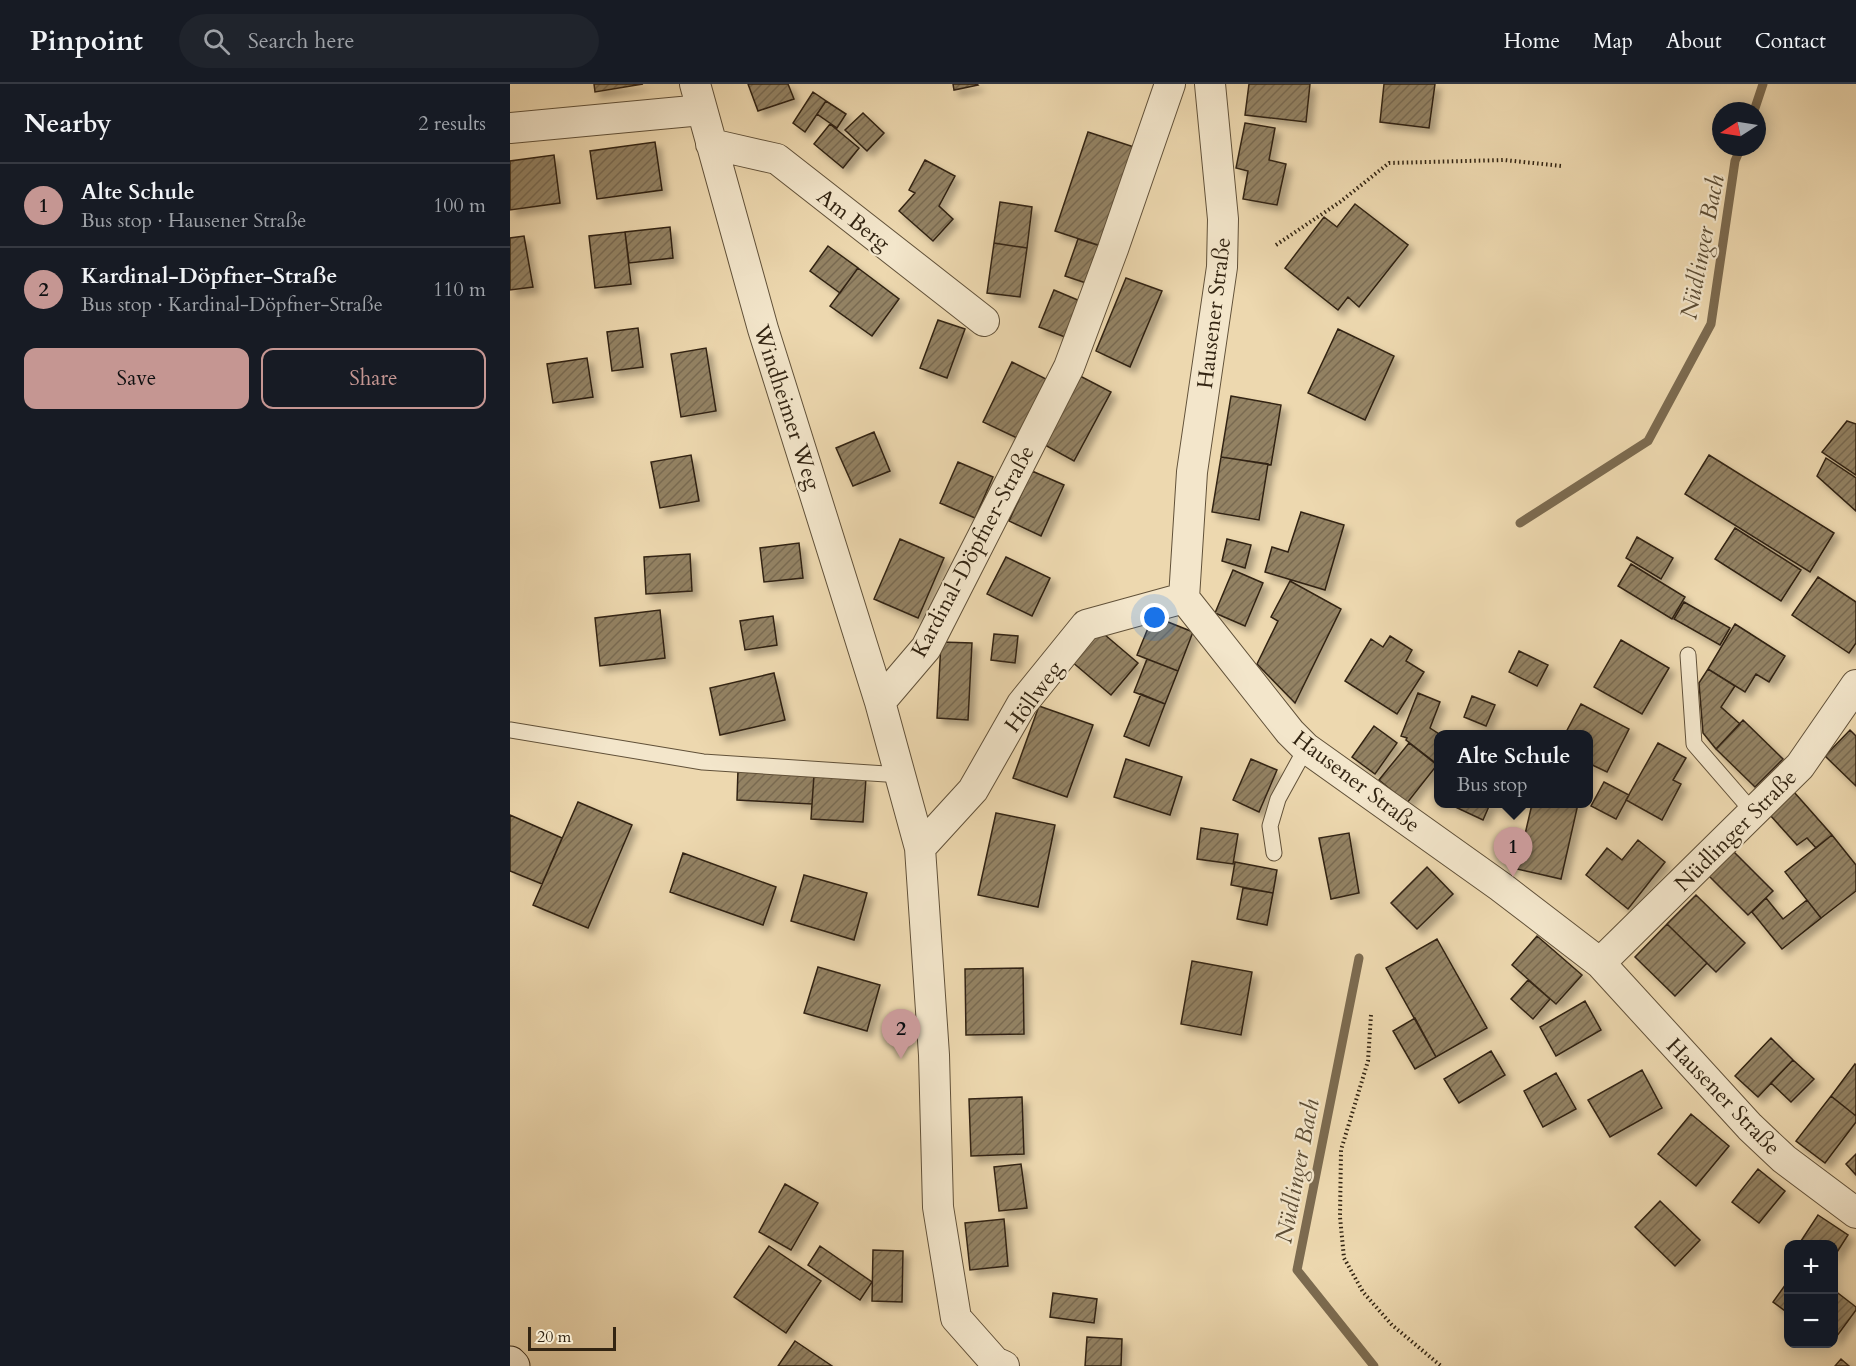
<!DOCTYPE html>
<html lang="en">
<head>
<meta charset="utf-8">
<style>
  body { margin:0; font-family:Cardo,serif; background:#20242c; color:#f1f3f6 }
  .controls { position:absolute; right:18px; bottom:18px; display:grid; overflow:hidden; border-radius:12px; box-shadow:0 3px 15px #0003 }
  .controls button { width:54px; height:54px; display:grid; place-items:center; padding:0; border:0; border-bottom:2px solid #363941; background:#171b24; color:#f1f3f6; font:30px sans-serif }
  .compass { position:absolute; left:1202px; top:18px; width:54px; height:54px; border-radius:50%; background:#171b24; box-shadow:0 3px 15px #0003; rotate:258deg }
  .scale { position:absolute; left:18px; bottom:15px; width:88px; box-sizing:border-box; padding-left:6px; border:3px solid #322412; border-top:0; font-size:16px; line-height:21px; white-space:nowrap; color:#322412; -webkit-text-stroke:4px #f3e6cb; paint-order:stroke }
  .you { position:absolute; left:645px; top:534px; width:21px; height:21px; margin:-15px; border:4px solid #fff; border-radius:50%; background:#1a73e8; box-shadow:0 0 0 9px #1a73e833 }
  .badge { display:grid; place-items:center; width:39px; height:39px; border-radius:50%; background:#c59692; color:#111; font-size:20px; font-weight:700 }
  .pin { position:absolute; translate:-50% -50px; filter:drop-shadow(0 2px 3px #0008) }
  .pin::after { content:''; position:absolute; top:32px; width:21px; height:18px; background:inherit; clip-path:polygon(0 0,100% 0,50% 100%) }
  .popup { position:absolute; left:924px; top:646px; width:159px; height:78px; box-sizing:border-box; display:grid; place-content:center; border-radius:12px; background:#171b24; filter:drop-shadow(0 2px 4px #0005); font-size:20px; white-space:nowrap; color:#9ea1a6 }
  .popup b { font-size:22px; color:#f1f3f6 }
  .popup::after { content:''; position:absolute; left:50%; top:100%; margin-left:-12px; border:12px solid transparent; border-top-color:#171b24 }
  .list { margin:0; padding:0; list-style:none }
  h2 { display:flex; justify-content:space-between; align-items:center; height:78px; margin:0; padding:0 24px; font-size:26px }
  h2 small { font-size:20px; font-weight:400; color:#9ea1a6 }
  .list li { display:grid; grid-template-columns:39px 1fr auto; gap:18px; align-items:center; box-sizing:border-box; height:84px; padding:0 24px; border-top:2px solid #363941 }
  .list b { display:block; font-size:22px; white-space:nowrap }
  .list p { margin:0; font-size:20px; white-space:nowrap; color:#9ea1a6 }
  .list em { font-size:20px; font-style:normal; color:#9ea1a6 }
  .actions { display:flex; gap:12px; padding:18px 24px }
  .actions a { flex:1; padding:14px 0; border:2px solid #c59692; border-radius:12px; text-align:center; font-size:21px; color:#c59692 }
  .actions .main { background:#c59692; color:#111 }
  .icon { flex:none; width:33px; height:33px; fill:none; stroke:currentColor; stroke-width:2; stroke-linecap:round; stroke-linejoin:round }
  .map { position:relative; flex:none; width:1346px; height:1282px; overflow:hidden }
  header { display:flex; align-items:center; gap:36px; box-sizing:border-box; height:84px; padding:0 30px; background:#171b24; border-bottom:2px solid #363941 }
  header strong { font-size:28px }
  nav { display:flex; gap:33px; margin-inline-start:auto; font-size:21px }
  .search { width:420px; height:54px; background:#20242c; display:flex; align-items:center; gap:15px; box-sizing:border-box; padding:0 21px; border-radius:33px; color:#9ea1a6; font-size:22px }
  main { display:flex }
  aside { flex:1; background:#171b24 }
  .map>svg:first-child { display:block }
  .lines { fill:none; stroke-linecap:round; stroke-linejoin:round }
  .stream { stroke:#7c6b50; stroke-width:9 }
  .building { fill:url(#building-hatch); stroke:#322412; stroke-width:1.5; filter:url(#shadow) }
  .service-casing { stroke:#615139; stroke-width:17 }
  .minor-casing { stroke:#615139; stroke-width:32 }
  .secondary-casing { stroke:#322412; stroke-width:35 }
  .path { stroke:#322412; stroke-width:4; stroke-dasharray:1.5 3; stroke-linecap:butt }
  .service { stroke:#f3e6cb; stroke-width:15 }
  .minor { stroke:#f3e6cb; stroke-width:30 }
  .secondary { stroke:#f3e6cb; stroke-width:33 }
  .labels { text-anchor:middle; stroke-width:4.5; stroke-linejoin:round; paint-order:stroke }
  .street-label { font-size:22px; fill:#322412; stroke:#f3e6cb }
  .water-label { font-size:24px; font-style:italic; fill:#5d4e36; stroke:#f3e6cb }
</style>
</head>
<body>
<header>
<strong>Pinpoint</strong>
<div class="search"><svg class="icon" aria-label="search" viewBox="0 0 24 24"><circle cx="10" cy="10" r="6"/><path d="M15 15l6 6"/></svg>Search here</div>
<nav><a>Home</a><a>Map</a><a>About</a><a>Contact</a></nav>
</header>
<main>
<aside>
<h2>Nearby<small>2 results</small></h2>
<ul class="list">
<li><span class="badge">1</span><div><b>Alte Schule</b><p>Bus stop · Hausener Straße</p></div><em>100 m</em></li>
<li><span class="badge">2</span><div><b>Kardinal-Döpfner-Straße</b><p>Bus stop · Kardinal-Döpfner-Straße</p></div><em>110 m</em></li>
</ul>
<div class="actions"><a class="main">Save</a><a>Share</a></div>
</aside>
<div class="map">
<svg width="1346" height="1282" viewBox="0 0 1346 1282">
  <defs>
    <pattern id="building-hatch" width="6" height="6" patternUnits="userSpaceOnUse" patternTransform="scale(1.5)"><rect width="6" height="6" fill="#938264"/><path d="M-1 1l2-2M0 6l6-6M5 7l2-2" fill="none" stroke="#796a51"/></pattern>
    <filter id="shadow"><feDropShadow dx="5.5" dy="5.5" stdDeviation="3" flood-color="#0004"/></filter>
  </defs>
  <rect width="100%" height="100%" fill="#edd8af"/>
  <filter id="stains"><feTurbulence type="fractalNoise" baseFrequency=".00333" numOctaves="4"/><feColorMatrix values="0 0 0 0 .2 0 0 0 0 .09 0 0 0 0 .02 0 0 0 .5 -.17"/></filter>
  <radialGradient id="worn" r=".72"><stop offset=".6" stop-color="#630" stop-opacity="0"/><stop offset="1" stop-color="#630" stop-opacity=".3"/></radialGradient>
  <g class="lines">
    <path class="stream" d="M1244,27L1253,0
      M1010,439L1138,357L1201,240L1225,77L1231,63
      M849,874L787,1186L864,1282"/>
  </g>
  <path class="building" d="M84,0H133L85,8Z
    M238,0H278L284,15L248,27Z
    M443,0H467L468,1L444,6Z
    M739,0H800L796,38L735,31Z
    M874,0H925L919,44L870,38Z
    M303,8L316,17L295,48L283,39Z
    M316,17L336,30L327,44L307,30Z
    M353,29L374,49L357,67L335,46Z
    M735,39L765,44L759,76L776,80L767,121L733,115L738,87L726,84Z
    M320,40L349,64L333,84L304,60Z
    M578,48L627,64L594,163L545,147Z
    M145,58L152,106L87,115L80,67Z
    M44,71L50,119L0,126V77Z
    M415,76L445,92L429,122L443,135L423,157L389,127L405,109L399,106Z
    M490,118L522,123L517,164L484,159Z
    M845,120L898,161L849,223L838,213L828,226L775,184L814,133L827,143Z
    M160,143L163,174L119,179L115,148Z
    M115,148L121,200L85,204L79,152Z
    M14,152L23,203L0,206V154Z
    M568,155L594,163L582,201L555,192Z
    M484,159L517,164L510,213L477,209Z
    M318,162L348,184L330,209L300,187Z
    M348,184L389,215L362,252L320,222Z
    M616,194L652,207L620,283L586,267Z
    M544,206L570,217L555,253L529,243Z
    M428,236L455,245L437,294L410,284Z
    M128,244L133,283L102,287L97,248Z
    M828,245L884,272L855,336L798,309Z
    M196,264L206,327L171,333L161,270Z
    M77,274L83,313L43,319L37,280Z
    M502,278L536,295L507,354L473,338Z
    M570,292L601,308L564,377L533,360Z
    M721,312L771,321L761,381L711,373Z
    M1337,337L1346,340V391L1312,368Z
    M364,348L380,387L343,402L326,364Z
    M181,371L189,417L150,424L141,378Z
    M1199,371L1324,449L1300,488L1175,410Z
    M711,373L758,380L749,436L702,428Z
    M1316,374L1346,394V427L1307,392Z
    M448,378L483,393L465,434L430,419Z
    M522,387L554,401L531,452L499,437Z
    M791,428L834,441L815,506L755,488L762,463L778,468Z
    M1225,444L1291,486L1271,517L1205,475Z
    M1127,453L1163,474L1151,495L1116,474Z
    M390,455L434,474L408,534L364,515Z
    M717,455L741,461L735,484L712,477Z
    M289,459L293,494L254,498L250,464Z
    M180,470L182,507L136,510L134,473Z
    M496,473L540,494L522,532L477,510Z
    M1121,480L1175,513L1162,535L1108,502Z
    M723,486L753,499L735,542L705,529Z
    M1308,493L1346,518V559L1339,569L1282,531Z
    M780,497L831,525L785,619L747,580L768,537L761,533Z
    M1174,518L1220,544L1210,561L1164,535Z
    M150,526L155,574L90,582L85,534Z
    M263,532L267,561L235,566L230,537Z
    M643,532L683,548L668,587L627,571Z
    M1225,540L1275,572L1259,598L1246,590L1235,608L1198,585Z
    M588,545L628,579L601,611L561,577Z
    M484,550L508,552L505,579L481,576Z
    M880,552L902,566L896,577L914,588L887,630L835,597L861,555L873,563Z
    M1111,556L1159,584L1132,630L1084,603Z
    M431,558L462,559L458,636L427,634Z
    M1009,567L1038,581L1027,602L999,588Z
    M637,575L668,587L655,620L624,608Z
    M1198,585L1225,602L1211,623L1230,640L1206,665L1193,649L1189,599Z
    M264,589L275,636L210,651L200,604Z
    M908,609L930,618L920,644L929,650L928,678L927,680L896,656L897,654L891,652Z
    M631,610L655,620L639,662L614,652Z
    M962,612L985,621L976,642L954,633Z
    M1071,620L1119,645L1097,688L1078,679V650H1055Z
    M529,622L583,641L557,713L503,694Z
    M1233,636L1273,675L1245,703L1206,665Z
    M864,642L887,659L865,690L842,673Z
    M1340,646L1346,652V702L1315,672Z
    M899,659L927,681L897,719L869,696Z
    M1148,659L1176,674L1163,696L1171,700L1152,736L1116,716Z
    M616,675L672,693L660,731L604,713Z
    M741,675L767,686L749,728L723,716Z
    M228,686L304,691L302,720L227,716Z
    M304,691L356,694L353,738L301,735Z
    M1094,698L1119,711L1106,735L1081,722Z
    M1284,708L1322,751L1306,764L1297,754L1287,761L1260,731Z
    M68,718L122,741L78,844L23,821Z
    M942,720H980L973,736L941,721Z
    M1022,720H1068L1051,795L1007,785Z
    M486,729L545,741L528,823L468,811Z
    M0,731L52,754L32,800L0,787Z
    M691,744L728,750L723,780L687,775Z
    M839,749L849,809L821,815L809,754Z
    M1322,751L1346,781V807L1311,834L1275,788Z
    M1128,756L1155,778L1118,825L1076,791L1097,764L1112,776Z
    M1222,766L1263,807L1238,831L1198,791Z
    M173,769L266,803L253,841L160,808Z
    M725,778L767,786L763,809L721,801Z
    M917,783L943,810L907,845L881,819Z
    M294,791L357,809L344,856L281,837Z
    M733,804L763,809L757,841L727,835Z
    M1186,811L1235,859L1206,888L1157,840Z
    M1256,814L1273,835L1297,816L1311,834L1272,865L1242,828Z
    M1157,840L1197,879L1165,912L1125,873Z
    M1027,852L1072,891L1046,920L1002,881Z
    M927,855L977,944L926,973L876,884Z
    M682,877L742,888L731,951L671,940Z
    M308,883L370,901L357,947L294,929Z
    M513,884L514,950L456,951L455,885Z
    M1018,896L1040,915L1023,935L1001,915Z
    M1075,917L1091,946L1046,972L1030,943Z
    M905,934L926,973L905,985L883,947Z
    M1261,954L1283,976L1248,1013L1225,992Z
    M981,967L995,991L949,1019L934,995Z
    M1283,976L1304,995L1281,1018L1261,999Z
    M1345,980L1346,981V1032L1321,1012Z
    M1132,986L1152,1024L1100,1053L1078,1016Z
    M1046,989L1066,1025L1033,1043L1014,1007Z
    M1321,1012L1346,1032V1038L1315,1079L1286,1057Z
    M512,1013L514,1070L461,1072L459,1015Z
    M1181,1030L1219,1062L1186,1102L1148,1070Z
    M1346,1070V1091L1336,1080Z
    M511,1080L517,1124L489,1127L484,1083Z
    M1248,1085L1275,1107L1249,1139L1222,1118Z
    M275,1100L308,1119L281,1166L249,1148Z
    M1150,1117L1190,1156L1165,1182L1125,1143Z
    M1308,1131L1338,1151L1324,1173V1160H1289Z
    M494,1135L498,1182L460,1186L455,1139Z
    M259,1162L311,1197L276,1249L224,1213Z
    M310,1162L362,1198L350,1216L298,1181Z
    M363,1166L393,1167L392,1218L362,1217Z
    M1278,1197V1229L1263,1218Z
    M1324,1206L1346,1223V1226L1324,1256Z
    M543,1209L587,1215L584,1239L540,1233Z
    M577,1253L612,1255L611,1282H575Z
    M285,1257L322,1282H268Z
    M1331,1275L1339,1282H1325Z"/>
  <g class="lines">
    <defs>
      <path id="service" d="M1178,571L1184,660L1243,728
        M0,646L193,678L376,690L389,687
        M764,769L760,742L768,715L796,664"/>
      <path id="minor" d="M185,0L253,245L370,618L410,764L424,971L428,1123L446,1234L485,1278L494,1282
        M700,0L713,135L712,183L682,388L674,514L780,648L796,664L991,803L1090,879L1240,1043L1274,1075L1346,1129
        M0,44L192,26
        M201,60L267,75L474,237
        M370,618L416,564L559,283L603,165L660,0
        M410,764L463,706L512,620L576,541L674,514
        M1090,879L1290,682L1346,601"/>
      <path id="secondary" d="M0,1279L3,1282"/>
    </defs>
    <use href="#service" class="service-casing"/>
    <use href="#minor" class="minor-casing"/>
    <use href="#secondary" class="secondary-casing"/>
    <path class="path" d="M766,161L830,118L879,79L994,76L1052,82
      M861,931L858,977L831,1066L830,1133L834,1174L853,1208L882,1241L931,1282"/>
    <use href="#service" class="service"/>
    <use href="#minor" class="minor"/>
    <use href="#secondary" class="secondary"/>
  </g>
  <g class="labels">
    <g class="street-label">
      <text transform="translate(344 135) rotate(38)" y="8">Am Berg</text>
      <text transform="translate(703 229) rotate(-83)" y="8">Hausener Straße</text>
      <text transform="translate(278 323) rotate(72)" y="8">Windheimer Weg</text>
      <text transform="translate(462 467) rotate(-62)" y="8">Kardinal-Döpfner-Straße</text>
      <text transform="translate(523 612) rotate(-54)" y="8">Höllweg</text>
      <text transform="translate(847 697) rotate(37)" y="8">Hausener Straße</text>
      <text transform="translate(1225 746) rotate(-45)" y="8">Nüdlinger Straße</text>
      <text transform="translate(1214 1012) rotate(46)" y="8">Hausener Straße</text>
    </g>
    <g class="water-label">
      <text transform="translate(1192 163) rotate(-79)" y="8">Nüdlinger Bach</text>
      <text transform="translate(787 1087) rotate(-79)" y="8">Nüdlinger Bach</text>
    </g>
  </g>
  <rect width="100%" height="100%" filter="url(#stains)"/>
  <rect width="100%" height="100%" fill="url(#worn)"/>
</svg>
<div class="controls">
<button>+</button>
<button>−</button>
</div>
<svg class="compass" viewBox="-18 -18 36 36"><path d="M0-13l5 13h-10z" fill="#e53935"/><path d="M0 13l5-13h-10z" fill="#9ea1a6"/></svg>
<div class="scale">20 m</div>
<div class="you"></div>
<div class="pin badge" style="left:1003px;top:793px">1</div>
<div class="popup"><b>Alte Schule</b>Bus stop</div>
<div class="pin badge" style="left:391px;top:975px">2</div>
</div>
</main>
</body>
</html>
